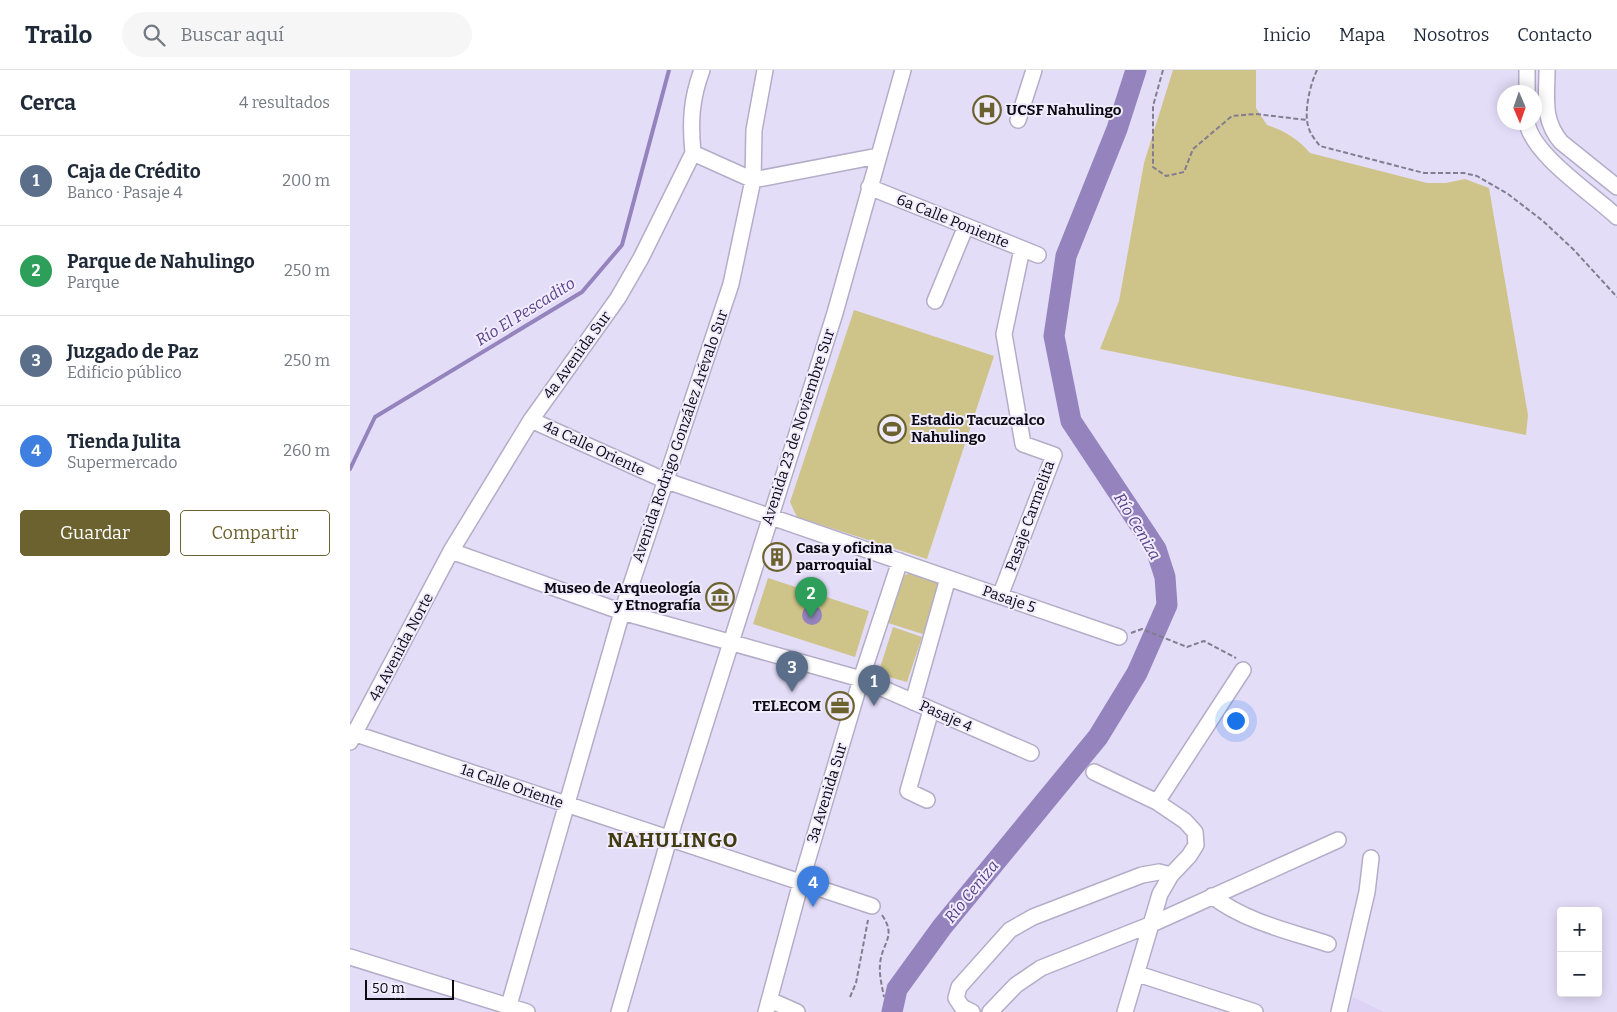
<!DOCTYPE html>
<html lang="es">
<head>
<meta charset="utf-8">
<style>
  body { margin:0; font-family:Bitter,serif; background:#f6f6f7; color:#1f2937 }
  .controls { position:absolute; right:15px; bottom:15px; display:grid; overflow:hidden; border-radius:5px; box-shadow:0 2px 12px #0003 }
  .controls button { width:45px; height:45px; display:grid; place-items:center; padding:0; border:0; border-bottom:1px solid #e0e1e3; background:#fff; color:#1f2937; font:25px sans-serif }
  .compass { position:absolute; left:1147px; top:15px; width:45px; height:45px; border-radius:50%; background:#fff; box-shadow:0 2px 12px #0003; rotate:178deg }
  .scale { position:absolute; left:15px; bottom:12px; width:89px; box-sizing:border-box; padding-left:5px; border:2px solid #0d0a13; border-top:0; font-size:14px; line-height:18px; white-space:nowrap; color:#0d0a13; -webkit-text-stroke:4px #f0ecfd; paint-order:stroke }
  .you { position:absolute; left:885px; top:650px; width:18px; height:18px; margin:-12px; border:4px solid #fff; border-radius:50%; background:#1a73e8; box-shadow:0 0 0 8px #1a73e833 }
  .badge { display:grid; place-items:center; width:32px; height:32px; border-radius:50%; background:#6b622f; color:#fff; font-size:16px; font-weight:700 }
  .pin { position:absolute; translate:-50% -41px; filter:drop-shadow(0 1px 2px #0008) }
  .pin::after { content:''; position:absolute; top:26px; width:18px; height:15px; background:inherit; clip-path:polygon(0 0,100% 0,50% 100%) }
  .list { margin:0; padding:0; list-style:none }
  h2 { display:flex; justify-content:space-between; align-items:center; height:65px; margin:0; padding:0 20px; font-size:21px }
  h2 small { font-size:16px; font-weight:400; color:#747a83 }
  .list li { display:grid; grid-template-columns:32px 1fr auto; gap:15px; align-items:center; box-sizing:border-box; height:90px; padding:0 20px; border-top:1px solid #e0e1e3 }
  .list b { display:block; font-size:19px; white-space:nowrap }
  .list p { margin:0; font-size:16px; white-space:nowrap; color:#747a83 }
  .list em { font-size:16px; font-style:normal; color:#747a83 }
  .actions { display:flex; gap:10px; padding:15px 20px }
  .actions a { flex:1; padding:11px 0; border:1px solid #6b622f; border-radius:5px; text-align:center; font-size:18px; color:#6b622f }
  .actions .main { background:#6b622f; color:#fff }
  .icon { flex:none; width:28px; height:28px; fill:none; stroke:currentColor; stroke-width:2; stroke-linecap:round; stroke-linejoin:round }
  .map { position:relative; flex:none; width:1267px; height:942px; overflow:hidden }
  header { display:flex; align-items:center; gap:30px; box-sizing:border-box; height:70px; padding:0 25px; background:#fff; border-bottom:1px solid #e0e1e3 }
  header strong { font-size:24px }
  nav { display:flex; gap:28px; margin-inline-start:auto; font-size:18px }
  .search { width:350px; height:45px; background:#f6f6f7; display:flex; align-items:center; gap:12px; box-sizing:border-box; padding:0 18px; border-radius:28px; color:#747a83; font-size:19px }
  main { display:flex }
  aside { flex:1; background:#fff }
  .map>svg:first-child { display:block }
  .built { fill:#dcd3f5 }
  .green { fill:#cec388 }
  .water { fill:#9483bc }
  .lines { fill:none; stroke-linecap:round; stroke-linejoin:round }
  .stream { stroke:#9483bc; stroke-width:4 }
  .river { stroke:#9483bc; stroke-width:21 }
  .minor-casing { stroke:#b4adc7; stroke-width:18 }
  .path { stroke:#837d90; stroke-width:2; stroke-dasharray:5 2.5; stroke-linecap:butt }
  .minor { stroke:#fff; stroke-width:15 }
  .labels { text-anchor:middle; stroke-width:4; stroke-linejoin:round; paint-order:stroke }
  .poi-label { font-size:15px; font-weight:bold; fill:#0d0a13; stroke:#f0ecfd; text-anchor:start }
  .street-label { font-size:15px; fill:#0d0a13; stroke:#f0ecfd }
  .water-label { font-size:16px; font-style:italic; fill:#5a4189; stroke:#f0ecfd }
  .district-label { font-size:20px; font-weight:bold; letter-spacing:1px; fill:#433c12; stroke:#f0ecfd }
</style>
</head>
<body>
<header>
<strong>Trailo</strong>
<div class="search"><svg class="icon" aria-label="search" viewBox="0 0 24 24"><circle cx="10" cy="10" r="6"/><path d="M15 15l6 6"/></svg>Buscar aquí</div>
<nav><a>Inicio</a><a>Mapa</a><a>Nosotros</a><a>Contacto</a></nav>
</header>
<main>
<aside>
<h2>Cerca<small>4 resultados</small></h2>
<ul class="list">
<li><span class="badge" style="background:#5c6f8a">1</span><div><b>Caja de Crédito</b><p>Banco · Pasaje 4</p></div><em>200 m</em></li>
<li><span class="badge" style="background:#2e9e5b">2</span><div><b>Parque de Nahulingo</b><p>Parque</p></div><em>250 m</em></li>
<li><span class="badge" style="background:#5c6f8a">3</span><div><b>Juzgado de Paz</b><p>Edificio público</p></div><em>250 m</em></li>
<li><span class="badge" style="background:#3f7fe0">4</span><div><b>Tienda Julita</b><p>Supermercado</p></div><em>260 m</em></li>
</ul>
<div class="actions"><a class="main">Guardar</a><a>Compartir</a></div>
</aside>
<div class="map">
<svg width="1267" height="942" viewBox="0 0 1267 942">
  <rect width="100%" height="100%" fill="#e4ddf8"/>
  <path class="built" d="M1003,927L1034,942H998Z"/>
  <path class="green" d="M823,0H906V38L917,55C935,61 948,69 960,83L1077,113H1096L1115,109L1139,118L1178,345L1176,365L750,279L769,231L794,93Z
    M504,240L644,286L577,489L447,447L440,432Z
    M560,503L595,513L579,566L535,552L552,506Z
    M418,508L519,541L505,587L403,554Z
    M543,557L572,567L557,612L528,604Z"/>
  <path class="water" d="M452 545a10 10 0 1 1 20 0a10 10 0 1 1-20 0Z"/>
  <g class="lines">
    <path class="stream" d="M0,399L25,347L232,222L272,175L319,0"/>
    <path class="river" d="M542,942L547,919L592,857L748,667L787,603L817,535L815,507L806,479L721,351L704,266L716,186L767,59L786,0"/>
    <defs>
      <path id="minor" d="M1197,0C1197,28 1192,49 1211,72L1267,117
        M1177,22V0
        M668,50L684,0
        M1177,52C1181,84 1244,125 1267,147
        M343,83C340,53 341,29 352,0
        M343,83L403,110
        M403,110L528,86
        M519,117L688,185
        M585,231L616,156
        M181,350L314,410L769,567
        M101,481L272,542L511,609L681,683
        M650,526L704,385L673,374L654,264L672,179
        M563,632L598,508
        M0,662L522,836
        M0,672L101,481L181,350L268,228L291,188L343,83
        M744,702L807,732
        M577,730L558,721L581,640
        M862,826C896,852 939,861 978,874
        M0,887L177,942
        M788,904L905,942
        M420,930L447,942
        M157,942L272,542L381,214L403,110L404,60L415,0
        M269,942L319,769L485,243L553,0
        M416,942L451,812L511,609L550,491
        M622,942L612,937L606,928L609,917L660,860L683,847L792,805L809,802L821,805
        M640,942L666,915L691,898L802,854L988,770
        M775,942L810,824L821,805L839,786L846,775L845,762L835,751L807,732L893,600
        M989,942L1017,822L1021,788"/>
    </defs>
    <use href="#minor" class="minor-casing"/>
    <path class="path" d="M813,0L803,36V97L816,106L834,102L843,79L882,46L906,44L957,50
      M967,0C960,15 953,43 959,59C961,65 966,71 970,76L1074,103H1114L1127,106L1158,124L1193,151L1224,180L1267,227
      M781,563L792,559L837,577L854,571L886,588
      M532,845C547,867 532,872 530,894C529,905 532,916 534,927
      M500,927L506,913L518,850"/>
    <use href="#minor" class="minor"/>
  </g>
  <defs>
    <symbol id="hospital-ring" viewBox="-11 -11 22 22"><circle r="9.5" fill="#f0ecfd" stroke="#6b622f" stroke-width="1.5"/><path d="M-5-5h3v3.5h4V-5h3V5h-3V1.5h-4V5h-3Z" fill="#6b622f"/></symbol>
    <symbol id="stadium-ring" viewBox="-11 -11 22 22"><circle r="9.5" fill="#f0ecfd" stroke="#6b622f" stroke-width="1.5"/><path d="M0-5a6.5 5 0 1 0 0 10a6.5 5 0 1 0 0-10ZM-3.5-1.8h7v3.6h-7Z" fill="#6b622f"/></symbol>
    <symbol id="building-ring" viewBox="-11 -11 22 22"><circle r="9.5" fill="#f0ecfd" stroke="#6b622f" stroke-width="1.5"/><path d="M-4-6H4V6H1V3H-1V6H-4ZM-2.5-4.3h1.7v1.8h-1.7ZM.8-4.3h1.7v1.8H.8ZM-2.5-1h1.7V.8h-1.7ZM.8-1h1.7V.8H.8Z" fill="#6b622f"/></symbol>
    <symbol id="museum-ring" viewBox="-11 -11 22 22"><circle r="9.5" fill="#f0ecfd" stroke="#6b622f" stroke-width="1.5"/><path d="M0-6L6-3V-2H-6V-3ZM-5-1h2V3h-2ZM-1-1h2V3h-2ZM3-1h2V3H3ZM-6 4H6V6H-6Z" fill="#6b622f"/></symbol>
    <symbol id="office-ring" viewBox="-11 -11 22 22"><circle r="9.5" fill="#f0ecfd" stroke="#6b622f" stroke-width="1.5"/><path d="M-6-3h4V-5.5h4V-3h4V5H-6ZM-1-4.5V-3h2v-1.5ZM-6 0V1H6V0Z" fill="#6b622f"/></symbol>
  </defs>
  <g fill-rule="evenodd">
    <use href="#hospital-ring" x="621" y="24" width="32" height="32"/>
    <use href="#stadium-ring" x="526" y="343" width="32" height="32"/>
    <use href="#building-ring" x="411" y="471" width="32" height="32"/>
    <use href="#museum-ring" x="354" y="511" width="32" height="32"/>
    <use href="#office-ring" x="474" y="620" width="32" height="32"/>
  </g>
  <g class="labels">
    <g class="poi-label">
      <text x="656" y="45">UCSF Nahulingo</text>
      <text x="561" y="355">Estadio Tacuzcalco<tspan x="561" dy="17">Nahulingo</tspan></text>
      <text x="446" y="483">Casa y oficina<tspan x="446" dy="17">parroquial</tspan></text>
      <text x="351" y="523" text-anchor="end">Museo de Arqueología<tspan x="351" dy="17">y Etnografía</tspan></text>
      <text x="471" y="641" text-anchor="end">TELECOM</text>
    </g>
    <g class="street-label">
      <text transform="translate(603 151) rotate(22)" y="5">6a Calle Poniente</text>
      <text transform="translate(227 285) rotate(-54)" y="5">4a Avenida Sur</text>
      <text transform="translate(448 357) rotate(-72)" y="5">Avenida 23 de Noviembre Sur</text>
      <text transform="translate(330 366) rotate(-71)" y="5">Avenida Rodrigo González Arévalo Sur</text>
      <text transform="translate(244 378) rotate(25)" y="5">4a Calle Oriente</text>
      <text transform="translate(680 446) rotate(-70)" y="5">Pasaje Carmelita</text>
      <text transform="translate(659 529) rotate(19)" y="5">Pasaje 5</text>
      <text transform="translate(51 577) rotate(-62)" y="5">4a Avenida Norte</text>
      <text transform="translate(596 646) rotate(24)" y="5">Pasaje 4</text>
      <text transform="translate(162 716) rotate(19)" y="5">1a Calle Oriente</text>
      <text transform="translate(477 723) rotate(-73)" y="5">3a Avenida Sur</text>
    </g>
    <g class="water-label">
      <text transform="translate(175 241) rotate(-32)" y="6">Río El Pescadito</text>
      <text transform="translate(788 456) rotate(59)" y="6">Río Ceniza</text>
      <text transform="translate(621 821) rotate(-51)" y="6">Río Ceniza</text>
    </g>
    <g class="district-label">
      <text x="323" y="777">NAHULINGO</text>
    </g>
  </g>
</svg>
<div class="controls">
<button>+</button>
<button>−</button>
</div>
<svg class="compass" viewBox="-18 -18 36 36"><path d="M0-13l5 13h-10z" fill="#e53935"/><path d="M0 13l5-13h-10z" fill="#747a83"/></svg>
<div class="scale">50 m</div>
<div class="you"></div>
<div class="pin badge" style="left:524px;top:636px;background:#5c6f8a">1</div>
<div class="pin badge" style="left:461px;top:548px;background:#2e9e5b">2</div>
<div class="pin badge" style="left:442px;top:622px;background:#5c6f8a">3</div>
<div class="pin badge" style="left:463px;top:837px;background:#3f7fe0">4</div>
</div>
</main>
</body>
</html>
